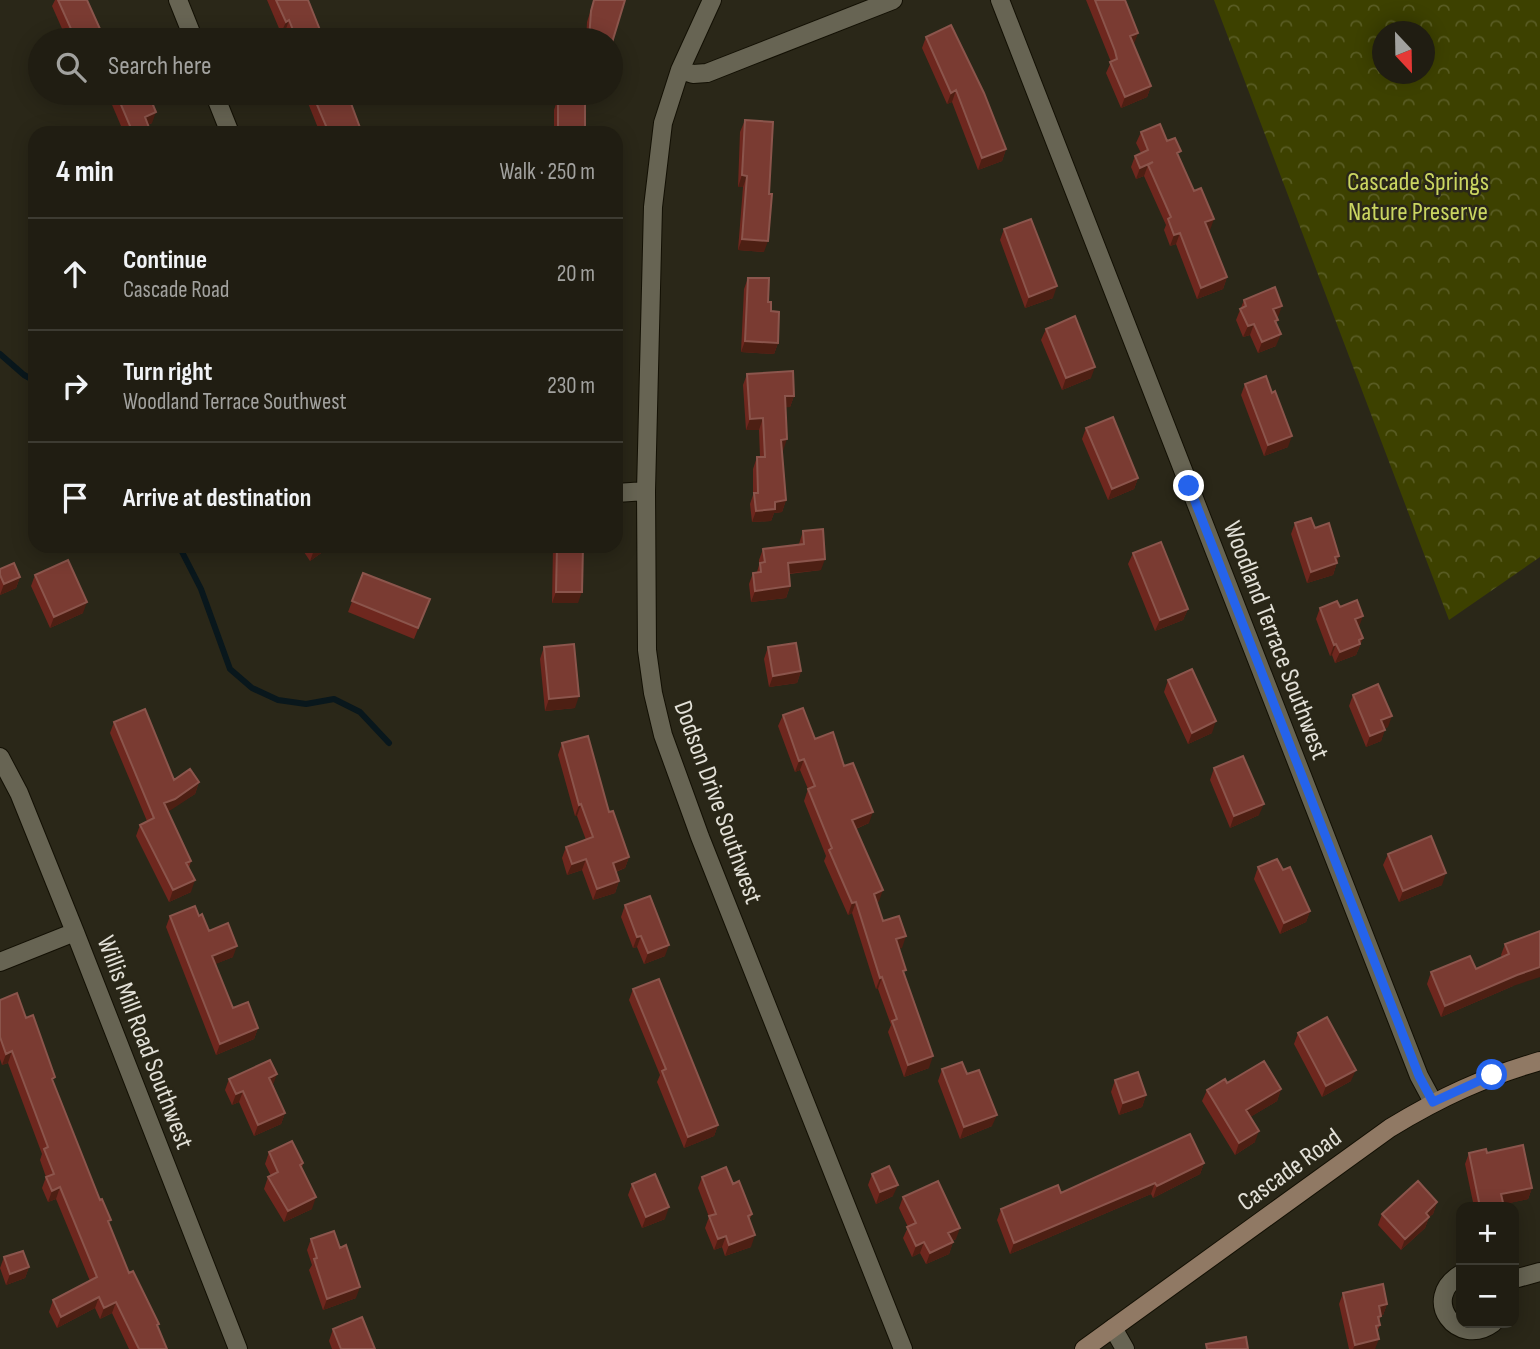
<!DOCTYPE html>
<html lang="en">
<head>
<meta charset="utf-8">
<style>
  body { margin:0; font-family:"Sofia Sans Condensed",sans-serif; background:#28261b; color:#f1f3f6 }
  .controls { position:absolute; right:21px; bottom:21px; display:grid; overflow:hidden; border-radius:14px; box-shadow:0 4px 18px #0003 }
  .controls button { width:63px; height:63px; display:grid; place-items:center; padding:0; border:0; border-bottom:2px solid #3d3b32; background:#201d12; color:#f1f3f6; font:35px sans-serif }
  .compass { position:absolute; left:1372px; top:21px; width:63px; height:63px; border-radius:50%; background:#201d12; box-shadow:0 4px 18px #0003; rotate:158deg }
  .stop { position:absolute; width:21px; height:21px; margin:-16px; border:5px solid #2563eb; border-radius:50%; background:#fff }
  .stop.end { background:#2563eb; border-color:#fff; box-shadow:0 2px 7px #0008 }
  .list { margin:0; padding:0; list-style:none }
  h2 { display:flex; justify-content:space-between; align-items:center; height:91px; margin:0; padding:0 28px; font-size:30px }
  h2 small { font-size:23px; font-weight:400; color:#a2a29f }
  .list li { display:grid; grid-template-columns:46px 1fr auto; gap:21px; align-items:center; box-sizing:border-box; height:112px; padding:0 28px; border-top:2px solid #3d3b32 }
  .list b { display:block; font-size:26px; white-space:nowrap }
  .list p { margin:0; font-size:23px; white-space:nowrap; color:#a2a29f }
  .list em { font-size:23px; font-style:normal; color:#a2a29f }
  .icon { flex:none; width:38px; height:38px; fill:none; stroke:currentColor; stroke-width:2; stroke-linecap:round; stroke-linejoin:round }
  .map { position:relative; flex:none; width:1540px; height:1349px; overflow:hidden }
  .search { position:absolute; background:#201d12; box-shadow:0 4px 18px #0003; left:28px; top:28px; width:595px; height:77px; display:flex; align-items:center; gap:18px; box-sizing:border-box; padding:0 24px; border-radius:38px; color:#a2a29f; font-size:26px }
  .panel { position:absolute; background:#201d12; box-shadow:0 4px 18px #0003; left:28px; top:126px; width:595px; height:427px; border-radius:21px }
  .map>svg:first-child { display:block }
  .forest { fill:url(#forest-crowns); fill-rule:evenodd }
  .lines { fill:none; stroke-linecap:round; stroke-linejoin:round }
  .stream { stroke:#09171c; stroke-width:6 }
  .street-casing { stroke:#131004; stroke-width:20 }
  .secondary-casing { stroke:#131004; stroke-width:20 }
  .street { stroke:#676453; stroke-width:18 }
  .secondary { stroke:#907964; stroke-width:18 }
  .wall { fill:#6e271e }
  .shaded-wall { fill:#4d1f13 }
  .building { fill:#7a3b32; stroke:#8b554c; stroke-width:2 }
  .route { stroke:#2563eb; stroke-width:9 }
  .labels { text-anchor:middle; stroke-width:5; stroke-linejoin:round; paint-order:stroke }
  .park-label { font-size:26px; fill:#cad561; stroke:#2a2718 }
  .street-label { font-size:26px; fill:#e3e1d8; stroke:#2a2718 }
</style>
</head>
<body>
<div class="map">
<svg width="1540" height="1349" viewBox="0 0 1540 1349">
  <defs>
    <pattern id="forest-crowns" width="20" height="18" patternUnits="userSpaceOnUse" patternTransform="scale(1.75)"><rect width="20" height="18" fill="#3d4100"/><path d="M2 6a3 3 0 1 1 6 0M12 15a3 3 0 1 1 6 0" fill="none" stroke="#595c24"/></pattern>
  </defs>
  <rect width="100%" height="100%" fill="#2a2718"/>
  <path class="forest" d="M1214,0H1540V557L1449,620ZM1382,32H1424V74H1382Z"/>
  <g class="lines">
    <path class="stream" d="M0,354L24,375L35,381
      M179,546L201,589L230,669L252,688L278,700L306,704L334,699L360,712L389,743"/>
    <defs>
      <path id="street" d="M178,0L194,40
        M712,0L680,70L663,123L653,207L646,491L647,650L653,693L663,735L700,837L903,1349
        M1000,0L1419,1076L1433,1102
        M680,70L693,74L707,73L893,0
        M214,93L230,133
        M616,493L646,491
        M0,757L19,793L75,932L238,1349
        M0,962L75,932
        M1461,1274C1419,1299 1458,1349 1493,1323
        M1514,1279L1540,1272
        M1113,1328L1125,1349"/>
      <path id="secondary" d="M1084,1349L1390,1128C1441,1097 1482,1078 1540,1061"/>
    </defs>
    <use href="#street" class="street-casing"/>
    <use href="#secondary" class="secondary-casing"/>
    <use href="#street" class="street"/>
    <use href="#secondary" class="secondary"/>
  </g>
  <path class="wall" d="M55,0H87L105,40H67L52,6Z
    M267,0H308L324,40H288L285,32L281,33Z
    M594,0H625L611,40H586L587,22Z
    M1086,0H1125L1138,33L1133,44L1151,86L1147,97L1121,108L1106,73L1111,62Z
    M926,37L1006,149L1002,161L978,170L952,102L947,104L922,48Z
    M107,93H148L152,123L148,125L151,133H124Z
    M304,93H352L351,103L362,133H320Z
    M568,93L585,133H554V110L558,98H566Z
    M745,120L764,252L738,250L743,187H738L740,132Z
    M1141,132L1167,141L1179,157L1210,230L1208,231L1227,277L1223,289L1197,299L1176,244L1170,246L1164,230L1166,225L1144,176L1136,179L1131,167L1135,156L1141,153L1136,143Z
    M1004,229L1053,298L1025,308L1000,240Z
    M748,278L768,302L771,311L778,343L774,354L741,352L744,289Z
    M1244,300L1278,317H1277L1276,346L1258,353L1250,335L1243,337L1236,320Z
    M1046,329L1091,378L1062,390L1041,340Z
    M747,374L794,396L790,407H785L783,451H782L786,500L782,512L774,513L771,521L752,522L750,504L753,495V469L757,457H760L759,430H746L743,385Z
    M1245,384L1288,447L1264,456L1241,395Z
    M1086,428L1138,478L1134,489L1108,500L1082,439Z
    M1295,523L1315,528L1339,556L1333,575L1307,583L1291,534Z
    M803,531L821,570L789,574L790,586L786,598L751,602L749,584L753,573L757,572L759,565V560L763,549L799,544Z
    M300,546H331L310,561Z
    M553,546H583L578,603H552Z
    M1133,553L1188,609L1183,620L1155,631L1128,564Z
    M0,569L20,577L16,588L0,595Z
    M363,573L430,599L414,639L348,612Z
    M35,575L83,613L50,628L31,586Z
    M1340,607L1359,627L1363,638L1356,655L1335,663L1332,655L1330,656L1316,619L1320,608Z
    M544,647L575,708L545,711L540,659Z
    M768,647L801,671L797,683L769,687L764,659Z
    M1168,680L1212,733L1188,744L1164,692Z
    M1353,695L1388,727L1385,728L1381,741L1366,747L1349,706Z
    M783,715L815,739L844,766L869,823L856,829L879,901L877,902L883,921L902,948H899L904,975L929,1068L904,1077L888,1032L891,1025L878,989H876L852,913L848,915L824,861L826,856L804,801L808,789L800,770L795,772L778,726Z
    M114,722L174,780L199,782L195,794L168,811L191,861L189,868L191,892L169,902L136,836L140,825L147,821L110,733Z
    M562,743L609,812L629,857L625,868L616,872L619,881L615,893L593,900L582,870L567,875L562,858L566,847L586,840L577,816H575L558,755Z
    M1214,768L1259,815L1230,828L1210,780Z
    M1388,854L1442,885L1399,902L1383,865Z
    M1258,867L1283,870L1310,911L1306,922L1280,934L1254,879Z
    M625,905L665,956L644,964L637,947L633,948L621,917Z
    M170,916H199L209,931L233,957L215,964L233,1008L258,1028L254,1039L216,1055L166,927Z
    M1540,931L1513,986L1441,1017L1427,984L1431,972L1476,969L1502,957L1501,955L1505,944Z
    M633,989L718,1125L714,1136L684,1148L657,1082L660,1075L629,1000Z
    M0,1000L26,1018L53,1082L129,1273L158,1327L167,1349H129L112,1313L100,1319L95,1308L57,1328L49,1312L53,1300L90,1281L56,1199L48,1202L42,1188L46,1177L40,1160L42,1154L8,1063L2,1065L0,1059Z
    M1298,1033L1351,1081L1322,1097L1294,1044Z
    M942,1069L967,1074L992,1126L960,1139L938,1081Z
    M229,1079L273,1085L285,1113L281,1124L254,1136L239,1102L232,1105L225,1090Z
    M1115,1080L1146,1095L1142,1107L1119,1115L1111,1092Z
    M1227,1083L1281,1089L1277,1101L1250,1117L1255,1142L1235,1155L1202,1101L1207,1090Z
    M269,1152L303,1163L302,1168L312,1209L284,1222L264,1189L268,1177L271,1176L265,1164Z
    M1469,1153H1487L1532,1188L1528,1199L1503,1204L1504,1207H1474L1465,1164Z
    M1204,1163L1200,1174L1153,1198L1151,1194L1010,1254L997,1220L1001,1209L1061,1193Z
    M872,1174L893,1196L876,1204L868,1185Z
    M702,1177L733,1184L752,1214L749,1221L751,1247L725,1256L722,1247L714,1250L705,1228L709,1217L698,1188Z
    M632,1184L665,1219L642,1228L628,1195Z
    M903,1197L956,1239L952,1241L953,1242L949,1254L926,1264L920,1253L912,1257L903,1238L908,1227L899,1208Z
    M1437,1202L1433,1214L1429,1217L1425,1228L1401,1250L1378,1225L1382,1214Z
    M311,1239L356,1298L323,1310L309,1270L312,1265L307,1250Z
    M4,1257L29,1267L25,1278L6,1285L0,1268Z
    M1343,1293L1387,1304L1383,1315H1381L1379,1322L1380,1325L1377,1332L1375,1349H1349L1339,1304Z
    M333,1329L375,1349H332L329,1341Z"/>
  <path class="shaded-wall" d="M289,20L285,32L281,33L286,22Z
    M1138,33L1134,44L1126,47L1130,36Z
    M1151,86L1147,97L1121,108L1125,97Z
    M956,90L952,102L947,104L951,93Z
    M156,112L152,123L140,128L145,117Z
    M1006,149L1002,161L978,170L982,158Z
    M1148,165L1144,176L1136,179L1140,168Z
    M742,175L747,176L743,187H738Z
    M1214,219L1210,230L1201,234L1205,222Z
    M1180,233L1176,244L1170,246L1174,235Z
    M742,239L768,241L764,252L738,250Z
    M1227,277L1223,289L1197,299L1201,288Z
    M1057,286L1053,298L1025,308L1029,297Z
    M1282,306L1278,317L1269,320L1273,309Z
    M1254,324L1250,335L1243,337L1248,326Z
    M1281,334L1276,346L1258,353L1262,342Z
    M745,341L778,343L774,354L741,352Z
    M1095,367L1091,378L1062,390L1066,378Z
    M785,396H794L790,407L781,408Z
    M763,418L759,430H746L750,419Z
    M1292,436L1288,447L1264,456L1268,445Z
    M787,439L783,451H777L781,440Z
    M1138,478L1134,489L1108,500L1112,489Z
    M786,500L782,512L774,513L771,521L752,522L756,511L775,502Z
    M319,546H331L310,561L314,550Z
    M1339,556L1333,575L1307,583L1311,572L1335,557Z
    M825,559L821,570L783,574L788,563Z
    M20,577L16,588L0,595L4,584Z
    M790,586L786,598L751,602L755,591Z
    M556,592H582L578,603H552Z
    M87,602L83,613L50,628L54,617Z
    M1188,609L1183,620L1155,631L1160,620Z
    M1363,616L1359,627L1355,619Z
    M1363,638L1356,655L1335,663L1340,652Z
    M1336,644L1332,655L1330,656L1334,645Z
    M801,671L797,683L769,687L773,676Z
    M579,696L575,708L545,711L549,699Z
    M1392,716L1388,727L1377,732L1381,720Z
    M1216,721L1212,733L1188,744L1192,733Z
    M1385,730L1381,741L1366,747L1370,736Z
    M804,759L800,770L795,772L799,761Z
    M199,782L195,794L171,810L160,814L164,803Z
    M581,804L577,816H575L579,805Z
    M1264,804L1259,815L1230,828L1234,816Z
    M873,812L869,823L848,832L852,820Z
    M629,857L625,868L609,874L613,863Z
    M586,859L582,870L567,875L572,864Z
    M1446,873L1442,885L1399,902L1403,891Z
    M195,880L191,892L169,902L173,890Z
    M619,881L615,893L593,900L597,889Z
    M883,890L879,901L870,905L874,894Z
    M856,902L852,913L848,915L852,903Z
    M1310,911L1306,922L1280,934L1284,923Z
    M641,936L637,947L633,948L637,937Z
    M906,936L902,948L892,951L896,939Z
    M669,945L665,956L644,964L648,953Z
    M237,946L233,957L208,967L212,956Z
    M1540,967V977L1513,986L1441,1017L1445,1006L1517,975Z
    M882,977L878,989H876L880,978Z
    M258,1028L254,1039L216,1055L220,1044Z
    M12,1051L8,1063L2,1065L6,1054Z
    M933,1056L929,1068L904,1077L908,1065Z
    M1356,1070L1351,1081L1322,1097L1326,1086Z
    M277,1074L273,1085L269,1078Z
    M1281,1089L1277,1101L1242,1122L1246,1110Z
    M243,1091L239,1102L232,1105L236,1094Z
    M1146,1095L1142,1107L1119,1115L1123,1103Z
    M285,1113L281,1124L254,1136L258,1125Z
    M997,1115L992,1126L960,1139L964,1127Z
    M718,1125L714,1136L684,1148L688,1137Z
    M1259,1131L1255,1142L1235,1155L1239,1143Z
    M1204,1163L1200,1174L1153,1198L1157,1186Z
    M1155,1183L1151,1194L1010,1254L1014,1243Z
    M898,1185L893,1196L876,1204L880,1192Z
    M60,1187L56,1199L48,1202L52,1191Z
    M1532,1188L1528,1199L1497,1206L1501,1194Z
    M316,1197L312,1209L284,1222L288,1211Z
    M1437,1202L1433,1214L1429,1217L1425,1228L1401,1250L1405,1239L1426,1213Z
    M669,1207L665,1219L642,1228L646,1217Z
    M960,1228L956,1239L944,1244L948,1233Z
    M755,1235L751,1247L725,1256L729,1245Z
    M726,1236L722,1247L714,1250L718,1239Z
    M924,1242L920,1253L912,1257L916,1246Z
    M953,1242L949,1254L926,1264L930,1253Z
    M29,1267L25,1278L6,1285L10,1274Z
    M360,1287L356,1298L323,1310L327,1299Z
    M99,1297L95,1308L57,1328L61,1317Z
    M116,1302L112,1313L100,1319L104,1308Z
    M1387,1304L1383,1315L1375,1317L1379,1306Z
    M1379,1339L1375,1349H1353L1355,1345Z"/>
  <path class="building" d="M58,0H87L105,40H76Z
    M276,0H308L324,40H297L289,20L286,22Z
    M594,0H625L611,46V40H589L591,11Z
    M1095,0H1125L1138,33L1130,36L1151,86L1125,97L1110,62L1117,59L1115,51Z
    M951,25L984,93L1006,149L982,158L956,90L951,93L926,37Z
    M116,93H148L156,112L145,117L151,133H133Z
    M312,93H352L354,96L349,98L362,133H329Z
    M568,93H585V133H558V98H568Z
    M745,120L773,122L769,194H772L768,241L742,239L747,176L742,175Z
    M1160,124L1167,141L1175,138L1181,151L1177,153L1194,191L1201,188L1214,219L1205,222L1227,277L1201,288L1180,233L1174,235L1168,219L1171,217L1148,165L1153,162L1140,168L1135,156L1148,150L1141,132Z
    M1031,219L1057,286L1029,297L1004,229Z
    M748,278H769L768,302H771V311L779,312L778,343L745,341Z
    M1275,287L1282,306L1273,309L1278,320L1275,321L1281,334L1262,342L1254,324L1248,326L1240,309L1246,306L1244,300Z
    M1075,316L1095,367L1066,378L1046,329Z
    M793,371L794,396H785L787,439L781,440L786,500L775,502V509L756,511L754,493H758L757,457H765L763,418L750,419L747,374Z
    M1266,376L1272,393L1275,391L1292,436L1268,445L1245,384Z
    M1113,417L1138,478L1112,489L1086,428Z
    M1311,518L1315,528L1329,523L1339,556L1335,557L1337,563L1311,572L1295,523Z
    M823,529L825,559L788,563L790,586L755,591L753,573L761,572L760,563L765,562L763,549L804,544L803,531Z
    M1161,542L1188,609L1160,620L1133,553Z
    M557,546H583L582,592H556Z
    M68,560L87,602L54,617L35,575Z
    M14,563L20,577L4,584L0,575V569Z
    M363,573L430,599L418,628L352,601Z
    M1357,600L1363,616L1355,619L1363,638L1359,640L1360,644L1340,652L1336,644L1334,645L1320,608L1337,601L1340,607Z
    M796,643L801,671L773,676L768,647Z
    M574,644L579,696L549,699L544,647Z
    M1192,669L1216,721L1192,733L1168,680Z
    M1378,684L1392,716L1381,720L1385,730L1370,736L1353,695Z
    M803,708L815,739L833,732L844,766L853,763L873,812L852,820L883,890L874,894L883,921L899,916L906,936L896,939L906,970L903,971L933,1056L908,1065L892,1021L897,1019L882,977L880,978L856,902L852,903L829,850L832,848L808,789L815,786L804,759L799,761L783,715Z
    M145,709L174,780L190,769L199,782L175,799L164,803L191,861L186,863L195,880L173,890L140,825L154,818L114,722Z
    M588,736L609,812L613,811L629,857L613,863L619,881L597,889L586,859L572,864L566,847L593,837L581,804L579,805L562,743Z
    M1243,756L1264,804L1234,816L1214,768Z
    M1431,836L1446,873L1403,891L1388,854Z
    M1277,859L1283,870L1290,867L1310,911L1284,923L1258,867Z
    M650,896L669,945L648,953L641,936L637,937L625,905Z
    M195,906L199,916L202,914L209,931L228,923L237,946L212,956L233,1008L248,1002L258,1028L220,1044L170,916Z
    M1540,931V967L1517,975L1445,1006L1431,972L1470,956L1476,969L1509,954L1505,944Z
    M659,979L718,1125L688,1137L662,1071L666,1069L633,989Z
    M17,993L26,1018L33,1015L55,1077L52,1079L100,1200L102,1199L111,1220L108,1221L129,1273L133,1271L159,1324L157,1325L167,1349H139L116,1302L104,1308L99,1297L61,1317L53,1300L97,1277L60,1187L52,1191L46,1177L54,1174L44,1149L48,1147L12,1051L6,1054L0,1037V1000Z
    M1327,1017L1356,1070L1326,1086L1298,1033Z
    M270,1060L277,1074L269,1078L285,1113L258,1125L243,1091L236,1094L229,1079Z
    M1264,1061L1281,1089L1246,1110L1259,1131L1239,1143L1207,1090L1225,1079L1227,1083Z
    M962,1062L967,1074L979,1070L997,1115L964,1127L942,1069Z
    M1138,1072L1146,1095L1123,1103L1115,1080Z
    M1190,1134L1204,1163L1157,1186L1155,1183L1014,1243L1001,1209L1058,1185L1061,1193Z
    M292,1141L303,1163L300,1165L316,1197L288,1211L268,1177L278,1172L269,1152Z
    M1523,1145L1532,1188L1501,1194L1504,1207H1480L1469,1153L1486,1149L1487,1153Z
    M889,1166L898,1185L880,1192L872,1174Z
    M726,1167L733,1184L739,1181L752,1214L748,1216L755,1235L729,1245L726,1236L718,1239L709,1216L716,1214L702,1177Z
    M655,1174L669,1207L646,1217L632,1184Z
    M938,1181L960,1228L948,1233L953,1242L930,1253L924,1242L916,1246L907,1227L916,1223L903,1197Z
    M1418,1181L1437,1202L1426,1213L1429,1217L1405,1239L1382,1214Z
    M334,1231L340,1248L346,1245L360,1287L327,1299L314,1259L317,1258L311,1239Z
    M23,1251L29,1267L10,1274L4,1257Z
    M1383,1284L1387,1304L1379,1306L1381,1316L1378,1317L1380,1325L1376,1326L1379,1339L1355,1345L1343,1293Z
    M362,1317L375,1349H341L333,1329Z
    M1246,1337L1248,1349H1207L1206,1344Z"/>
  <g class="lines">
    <path class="route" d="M1189,486L1419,1076L1433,1102L1492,1075"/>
  </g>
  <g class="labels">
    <g class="park-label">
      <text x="1418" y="190">Cascade Springs<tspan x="1418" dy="30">Nature Preserve</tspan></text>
    </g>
    <g class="street-label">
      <text transform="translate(1277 640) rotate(69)" y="9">Woodland Terrace Southwest</text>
      <text transform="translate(719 802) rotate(70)" y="9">Dodson Drive Southwest</text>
      <text transform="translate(146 1042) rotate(69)" y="9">Willis Mill Road Southwest</text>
      <text transform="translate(1289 1169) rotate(-36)" y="9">Cascade Road</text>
    </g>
  </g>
</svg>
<div class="controls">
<button>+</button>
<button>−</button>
</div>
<svg class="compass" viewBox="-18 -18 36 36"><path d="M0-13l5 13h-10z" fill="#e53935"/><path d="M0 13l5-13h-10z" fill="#a2a29f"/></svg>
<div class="stop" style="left:1492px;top:1075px"></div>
<div class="stop end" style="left:1189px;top:486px"></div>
<div class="search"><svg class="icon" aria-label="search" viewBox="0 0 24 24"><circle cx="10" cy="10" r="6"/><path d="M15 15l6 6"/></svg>Search here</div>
<section class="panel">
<h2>4 min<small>Walk · 250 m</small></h2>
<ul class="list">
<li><svg class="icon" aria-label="ahead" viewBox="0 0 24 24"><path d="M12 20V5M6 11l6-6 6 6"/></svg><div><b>Continue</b><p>Cascade Road</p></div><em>20 m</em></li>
<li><svg class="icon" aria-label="right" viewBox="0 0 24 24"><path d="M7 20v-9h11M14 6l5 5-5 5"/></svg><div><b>Turn right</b><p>Woodland Terrace Southwest</p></div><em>230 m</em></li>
<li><svg class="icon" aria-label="arrive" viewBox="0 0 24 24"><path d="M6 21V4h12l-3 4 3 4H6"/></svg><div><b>Arrive at destination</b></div></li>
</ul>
</section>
</div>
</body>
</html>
